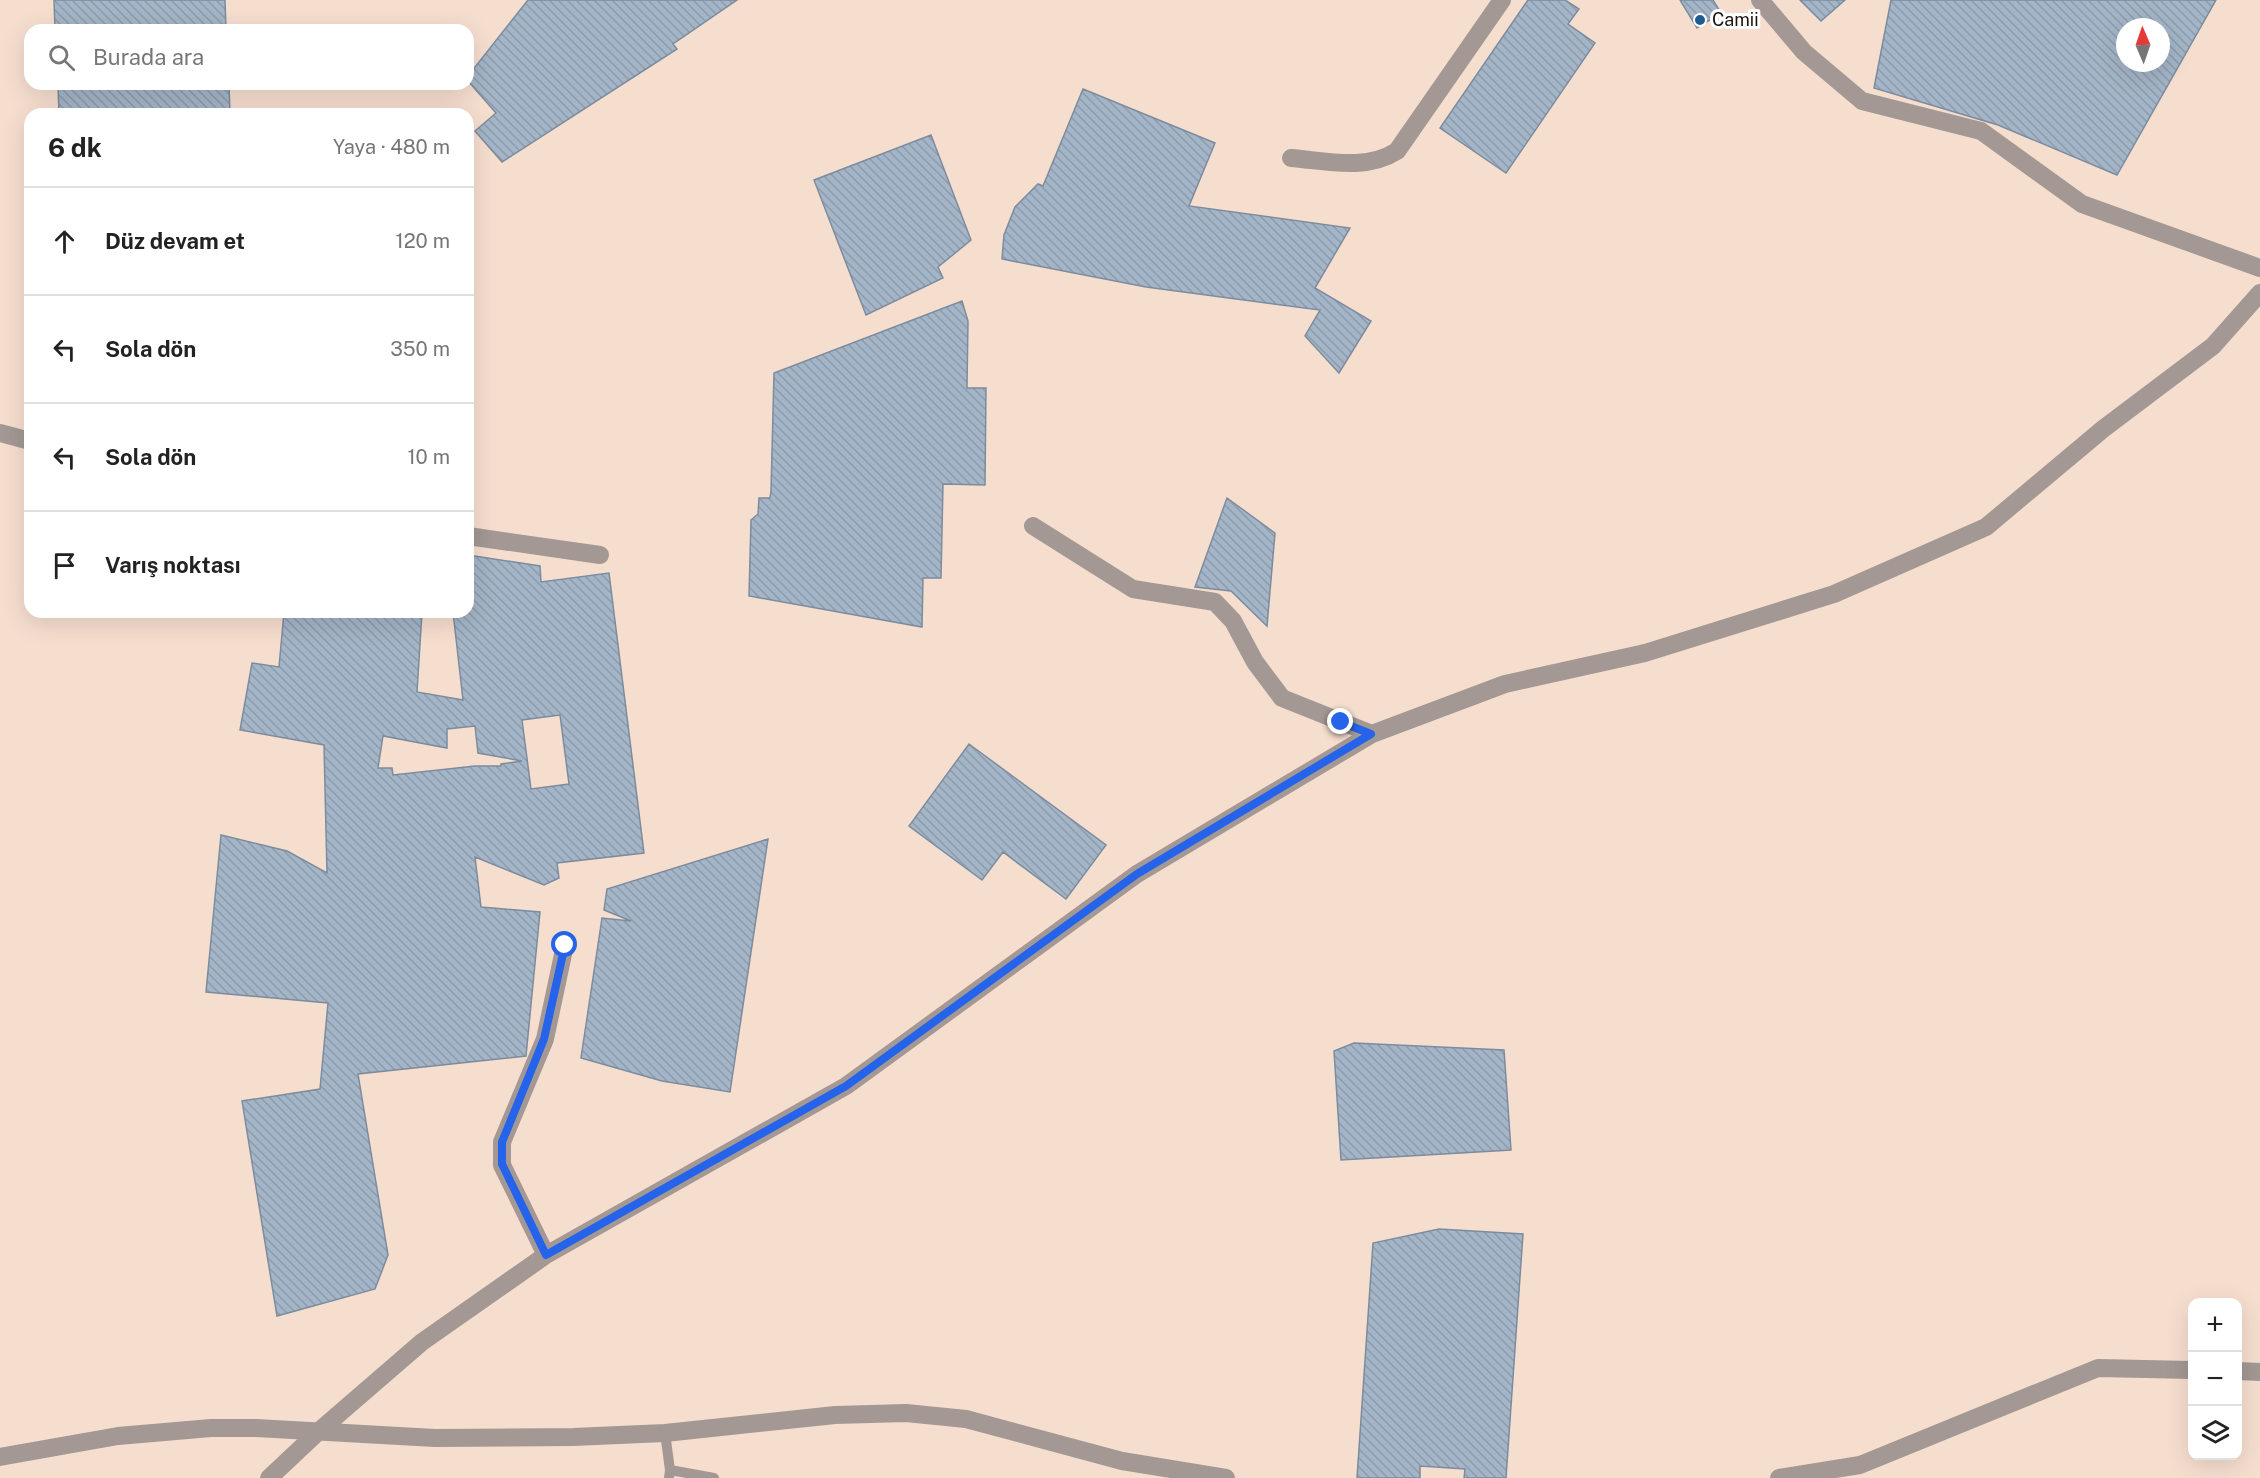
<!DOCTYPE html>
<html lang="tr">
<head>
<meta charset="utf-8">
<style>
  body { margin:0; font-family:"Public Sans",sans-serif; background:#f6f6f6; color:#222 }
  .controls { position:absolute; right:18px; bottom:18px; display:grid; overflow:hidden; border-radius:12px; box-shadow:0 6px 24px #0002 }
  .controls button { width:54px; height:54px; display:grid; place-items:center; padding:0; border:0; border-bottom:2px solid #e0e0e0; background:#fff; color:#222; font:30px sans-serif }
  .compass { position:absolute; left:2116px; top:18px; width:54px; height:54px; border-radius:50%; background:#fff; box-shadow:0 6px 24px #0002; rotate:358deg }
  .stop { position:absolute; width:18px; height:18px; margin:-14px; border:4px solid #2563eb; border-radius:50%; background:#fff }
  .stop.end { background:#2563eb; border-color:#fff; box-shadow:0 2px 6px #0008 }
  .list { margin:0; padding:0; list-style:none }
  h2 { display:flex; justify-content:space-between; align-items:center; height:78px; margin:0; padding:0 24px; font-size:26px }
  h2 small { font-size:20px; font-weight:400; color:#767676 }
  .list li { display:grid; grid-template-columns:39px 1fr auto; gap:18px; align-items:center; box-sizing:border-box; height:108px; padding:0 24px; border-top:2px solid #e0e0e0 }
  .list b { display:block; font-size:22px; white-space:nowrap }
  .list em { font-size:20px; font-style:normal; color:#767676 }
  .icon { flex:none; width:33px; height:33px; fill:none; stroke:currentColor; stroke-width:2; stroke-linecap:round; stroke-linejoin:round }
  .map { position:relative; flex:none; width:2260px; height:1478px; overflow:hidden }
  .search { position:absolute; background:#fff; box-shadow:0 6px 24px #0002; left:24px; top:24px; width:450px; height:66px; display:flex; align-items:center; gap:15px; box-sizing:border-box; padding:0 21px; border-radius:18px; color:#767676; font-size:22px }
  .panel { position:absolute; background:#fff; box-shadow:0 6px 24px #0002; left:24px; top:108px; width:450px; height:510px; border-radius:18px }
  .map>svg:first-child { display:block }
  .building { fill:url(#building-back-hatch); stroke:#7c8c9e; stroke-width:1.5; fill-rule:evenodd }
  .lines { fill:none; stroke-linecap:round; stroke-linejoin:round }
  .lane { stroke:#a39893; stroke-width:10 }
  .street { stroke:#a39893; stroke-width:18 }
  .route { stroke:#2563eb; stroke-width:8 }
  .poi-dot { fill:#215a91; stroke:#fff; stroke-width:2 }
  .labels { text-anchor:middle; stroke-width:6; stroke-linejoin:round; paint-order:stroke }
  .poi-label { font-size:18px; fill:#1c140f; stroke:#fff; text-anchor:start }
</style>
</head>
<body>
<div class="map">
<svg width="2260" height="1478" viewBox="0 0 2260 1478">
  <defs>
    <pattern id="building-back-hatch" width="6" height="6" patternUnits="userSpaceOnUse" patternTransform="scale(1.5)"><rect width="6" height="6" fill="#a4b5c8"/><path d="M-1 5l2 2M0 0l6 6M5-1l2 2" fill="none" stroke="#8d9bab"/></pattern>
  </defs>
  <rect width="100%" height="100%" fill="#f6decf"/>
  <path class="building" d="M54,0H225L226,30H55Z
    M528,0H737L673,44L677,49L502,162L475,131L496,113L468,81V76Z
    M1528,0H1565L1579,9L1568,24L1595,43L1506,173L1440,128Z
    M1680,0H1713L1721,13L1697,28Z
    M1800,0H1845L1821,21Z
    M1891,0H2216L2117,175L1998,125L1874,88ZM2125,27H2161V63H2125Z
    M58,84H229L230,114H59Z
    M1083,89L1215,143L1189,206L1350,228L1315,288L1371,321L1339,373L1305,336L1320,310L1146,287L1002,259L1004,235L1015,207L1038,184L1043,186Z
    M931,135L971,240L938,267L943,278L866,315L814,180Z
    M962,301L968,321L967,388H986L985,485L943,484L941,578H923L922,627L749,596L751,520L758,514L759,498H770L771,491L774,373Z
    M1227,498L1275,533L1267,626L1231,591L1195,587Z
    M468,555L540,566L541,582L609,573L644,853L557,863L559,878L544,885L475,857L481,907L540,912L526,1056L358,1074L388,1255L375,1289L277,1316L242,1101L320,1089L328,1003L206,992L221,835L287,851L327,873L324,745L240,730L252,663L279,667L284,612H422L417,692L463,700L453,612H468ZM560,715L569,784L531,789L522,720ZM475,726L478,753L522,761L501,764V766H475L393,775L392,768H378L383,736L447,748V729Z
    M969,744L1106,845L1066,899L1003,852L982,880L909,826Z
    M768,839L730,1092L662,1081L581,1058L602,918L631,921L604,910L607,889Z
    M1354,1043L1504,1050L1511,1150L1341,1160L1334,1051Z
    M1439,1229L1523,1234L1506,1478H1464L1465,1469L1420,1466V1478H1357L1373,1243Z"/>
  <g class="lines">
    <path class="lane" d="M665,1433L670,1470L669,1478
      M670,1470L714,1478"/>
    <path class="street" d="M1760,0L1804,52L1862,101L1981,131L2082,204L2260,268
      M1291,158C1327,161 1366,171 1397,151L1502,0
      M0,433L30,441
      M1033,526L1133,589L1215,602L1233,621L1255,662L1282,698L1372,734
      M468,536L600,555
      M546,1255L502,1165V1142L545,1039L565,945
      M2238,1371L2260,1372
      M0,1457L118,1436L211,1428H256L435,1438L573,1437L665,1433L835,1415L906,1413L966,1419L1122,1461L1226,1478
      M269,1478L319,1431L422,1342L546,1255L846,1086L1137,874L1372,734L1505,684L1645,653L1834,594L1986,527L2103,429L2213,346L2260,293
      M1779,1478L1860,1465L2098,1368L2192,1370"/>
  </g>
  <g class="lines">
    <path class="route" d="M565,945L544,1039L502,1142V1164L546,1255L846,1086L1137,874L1371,734L1341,722"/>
  </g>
  <circle class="poi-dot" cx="1700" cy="20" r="6"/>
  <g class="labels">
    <g class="poi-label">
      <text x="1712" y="26">Camii</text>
    </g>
  </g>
</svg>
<div class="controls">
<button>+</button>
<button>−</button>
<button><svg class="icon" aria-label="layers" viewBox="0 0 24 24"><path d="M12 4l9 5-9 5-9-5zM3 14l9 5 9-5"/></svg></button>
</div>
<svg class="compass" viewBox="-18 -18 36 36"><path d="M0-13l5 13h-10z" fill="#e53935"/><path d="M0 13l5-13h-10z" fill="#767676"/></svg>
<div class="stop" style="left:565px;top:945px"></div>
<div class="stop end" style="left:1341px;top:722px"></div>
<div class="search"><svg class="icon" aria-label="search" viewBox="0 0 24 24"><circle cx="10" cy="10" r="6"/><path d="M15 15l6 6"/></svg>Burada ara</div>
<section class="panel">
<h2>6 dk<small>Yaya · 480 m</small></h2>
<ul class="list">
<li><svg class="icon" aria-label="ahead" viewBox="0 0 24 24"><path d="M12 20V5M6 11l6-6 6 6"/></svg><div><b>Düz devam et</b></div><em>120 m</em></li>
<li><svg class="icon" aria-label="left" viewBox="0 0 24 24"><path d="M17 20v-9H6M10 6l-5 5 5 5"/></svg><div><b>Sola dön</b></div><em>350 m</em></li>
<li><svg class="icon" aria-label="left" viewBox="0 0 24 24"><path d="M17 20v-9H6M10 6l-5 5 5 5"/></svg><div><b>Sola dön</b></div><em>10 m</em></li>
<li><svg class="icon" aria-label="arrive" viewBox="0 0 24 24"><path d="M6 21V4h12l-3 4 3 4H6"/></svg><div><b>Varış noktası</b></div></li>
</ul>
</section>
</div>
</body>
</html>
